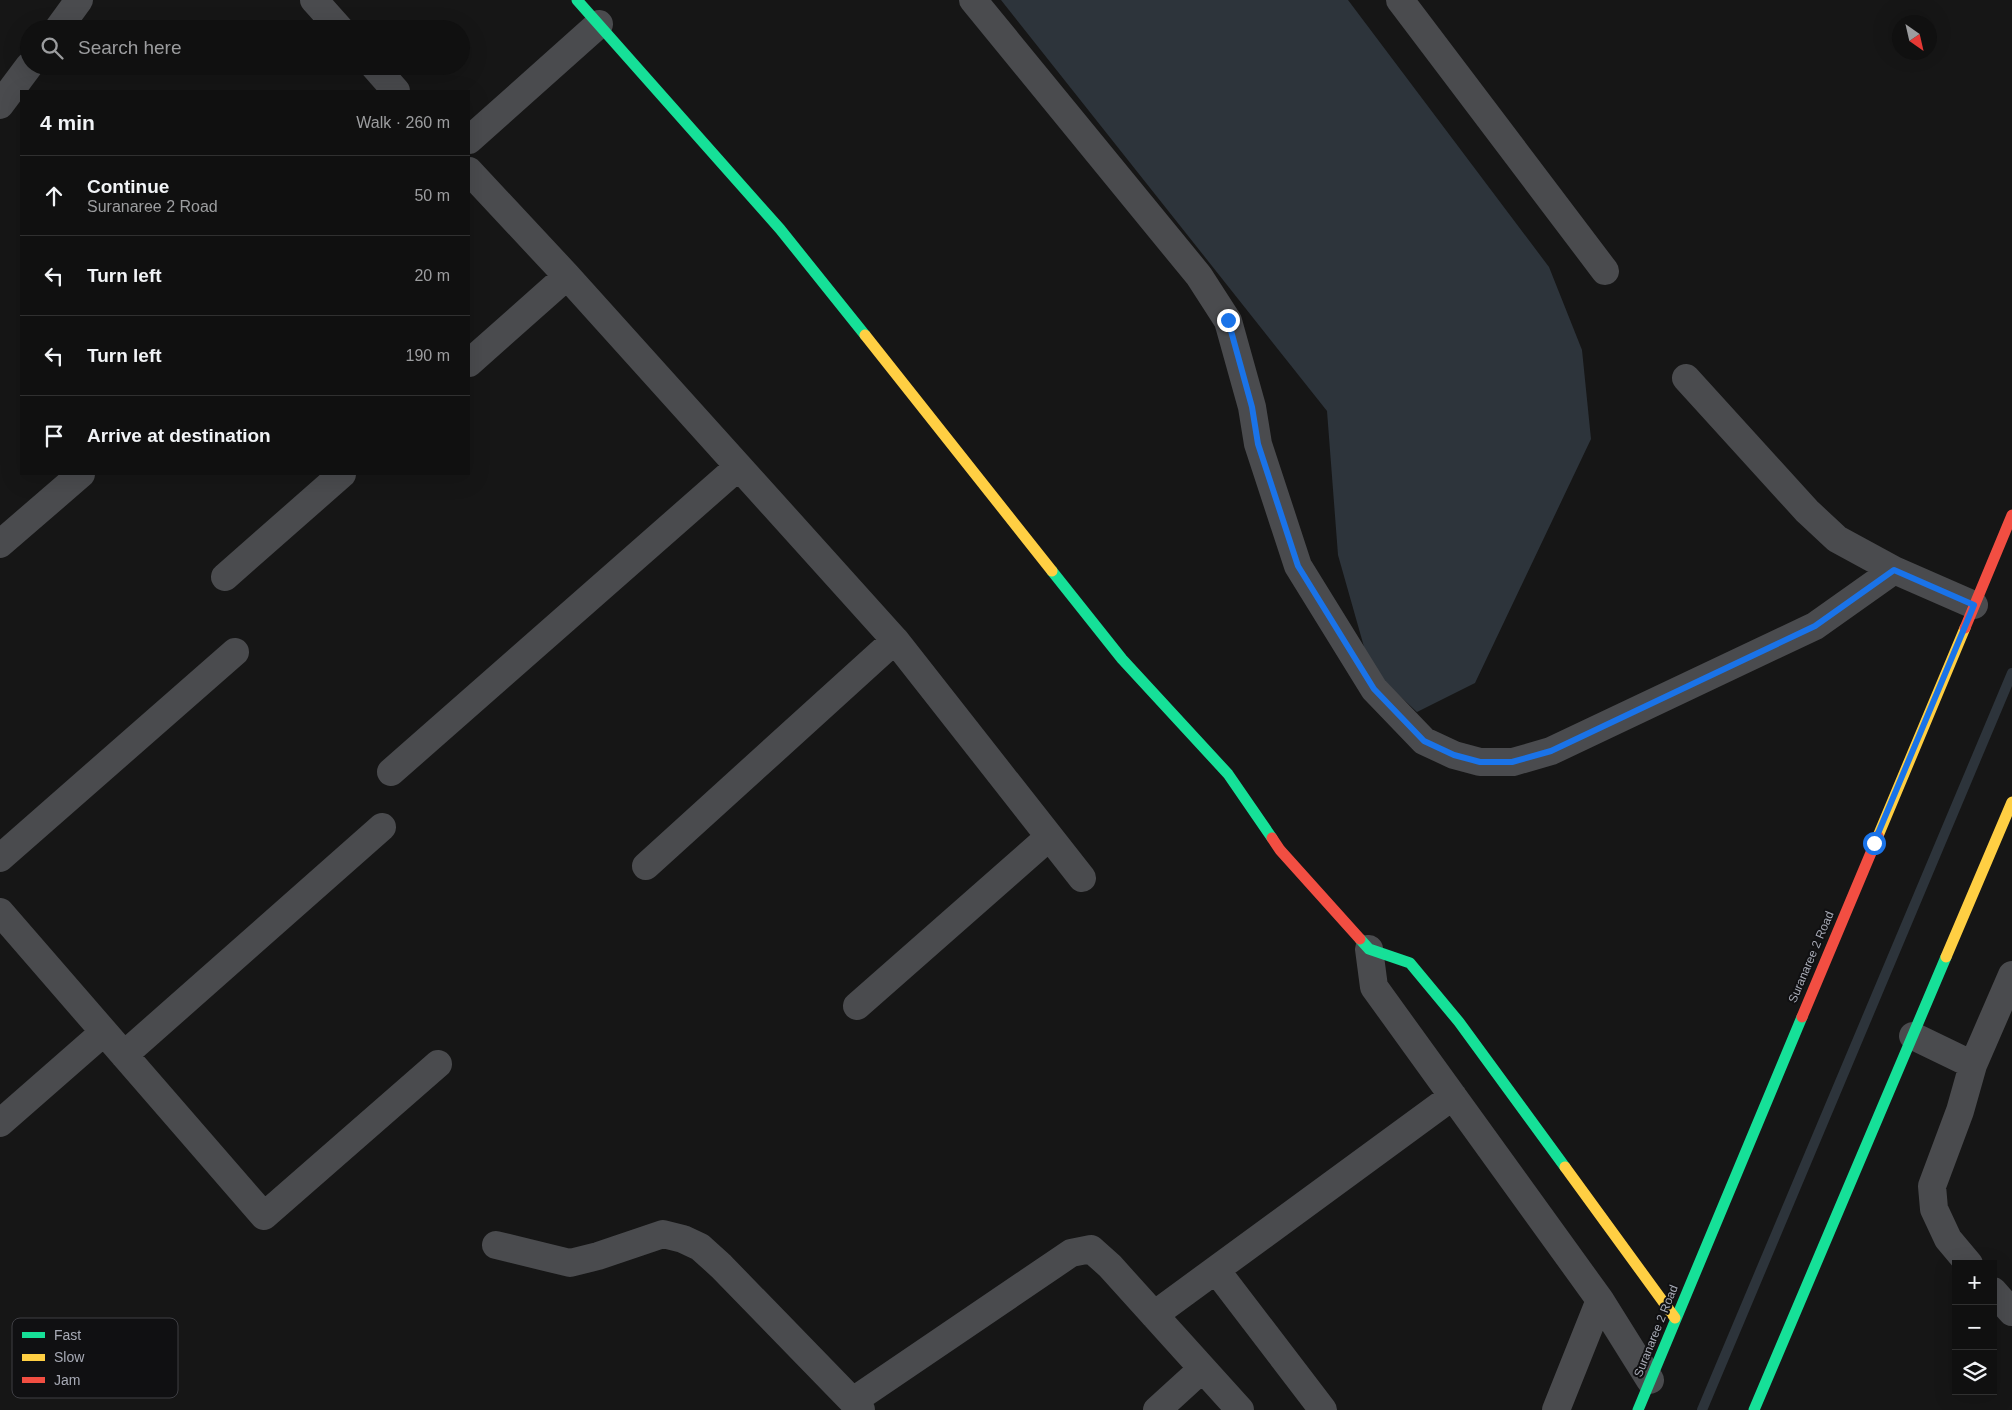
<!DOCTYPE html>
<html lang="en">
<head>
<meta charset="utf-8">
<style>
  body { margin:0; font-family:Helvetica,sans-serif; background:#191919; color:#f1f3f6 }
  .controls { position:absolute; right:15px; bottom:15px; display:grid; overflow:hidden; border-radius:0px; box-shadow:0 5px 20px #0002 }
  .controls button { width:45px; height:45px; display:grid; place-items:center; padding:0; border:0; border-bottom:1px solid #303030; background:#101010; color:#f1f3f6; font:25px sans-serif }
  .compass { position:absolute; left:1892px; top:15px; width:45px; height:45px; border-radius:50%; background:#101010; box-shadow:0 5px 20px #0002; rotate:146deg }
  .stop { position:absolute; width:15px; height:15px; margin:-11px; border:4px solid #1a73e8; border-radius:50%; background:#fff }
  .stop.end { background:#1a73e8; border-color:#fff; box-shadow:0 1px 5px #0008 }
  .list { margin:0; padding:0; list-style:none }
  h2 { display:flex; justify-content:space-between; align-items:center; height:65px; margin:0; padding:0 20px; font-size:21px }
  h2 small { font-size:16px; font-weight:400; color:#9c9d9f }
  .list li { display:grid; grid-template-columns:32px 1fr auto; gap:15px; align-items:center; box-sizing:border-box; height:80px; padding:0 20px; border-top:1px solid #303030 }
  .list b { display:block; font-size:19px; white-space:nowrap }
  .list p { margin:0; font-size:16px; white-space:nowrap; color:#9c9d9f }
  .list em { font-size:16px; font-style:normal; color:#9c9d9f }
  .icon { flex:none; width:28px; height:28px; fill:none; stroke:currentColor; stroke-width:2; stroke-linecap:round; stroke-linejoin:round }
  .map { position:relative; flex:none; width:2012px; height:1410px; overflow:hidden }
  .search { position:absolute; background:#101010; box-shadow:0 5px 20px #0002; left:20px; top:20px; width:450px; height:55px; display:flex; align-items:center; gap:12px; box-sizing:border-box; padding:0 18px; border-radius:28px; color:#9c9d9f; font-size:19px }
  .panel { position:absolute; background:#101010; box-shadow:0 5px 20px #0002; left:20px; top:90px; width:450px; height:385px; border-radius:0px }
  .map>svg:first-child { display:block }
  .water { fill:#2d343b }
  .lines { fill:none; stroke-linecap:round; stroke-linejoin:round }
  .stream { stroke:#2d343b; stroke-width:10 }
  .street { stroke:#4a4b4e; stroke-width:28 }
  .fast { stroke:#16e098; stroke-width:11 }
  .slow { stroke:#ffcf43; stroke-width:11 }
  .jam { stroke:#f24e42; stroke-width:11 }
  .route { stroke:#1a73e8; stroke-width:6 }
  .labels { text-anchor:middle; stroke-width:4; stroke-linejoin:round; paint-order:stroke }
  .street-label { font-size:12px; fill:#a8abb6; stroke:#101012 }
  .key { fill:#101012; stroke:#3e3e43; stroke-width:1 }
  .key-label { font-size:14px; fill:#a8abb6 }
</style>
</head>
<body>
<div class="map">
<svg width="2012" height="1410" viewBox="0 0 2012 1410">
  <rect width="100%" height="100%" fill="#161616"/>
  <path class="water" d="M1001,0H1348L1549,267L1582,350L1591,439L1475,683L1417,712L1370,668L1338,555L1327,411Z"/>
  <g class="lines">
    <path class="stream" d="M1702,1410L2012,673"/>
    <path class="street" d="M314,0L340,29
      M973,0L1199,276L1228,321L1252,407L1258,444L1298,566L1374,689L1424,741L1454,755L1480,762H1513L1551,751L1815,626L1894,570
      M1400,0L1605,271
      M58,29L79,0
      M374,66L396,91
      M0,105L29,66
      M469,140L599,24
      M469,171L567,276L895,640L1082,878
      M469,363L567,276
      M1686,378L1807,511L1837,539L1894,570L1974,605
      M0,544L81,474
      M225,577L342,474
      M391,772L738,467
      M0,858L235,652
      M646,866L895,640
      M0,912L264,1216L438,1064
      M1369,949L1374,987L1600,1300L1650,1380
      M857,1006L1049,837
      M1913,1036L1973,1065L1960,1111L1932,1186L1934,1209L1948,1239L1969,1264
      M124,1055L382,827
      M1973,1065L2012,975
      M0,1123L104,1032
      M496,1245L570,1263L598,1256L663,1234L683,1239L700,1247L721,1266L861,1410
      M1216,1270L1323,1410
      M1993,1291L2012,1312
      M1154,1315L1453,1096
      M853,1401L1071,1253L1091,1249L1110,1266L1240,1410
      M1157,1410L1202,1369
      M1556,1410L1600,1300"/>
    <path class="fast" d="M577,0L780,229L865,335
      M1052,571L1122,659L1228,774L1272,838
      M1360,939L1369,949L1410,963L1459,1022L1565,1167
      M1638,1410L1802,1017
      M1754,1410L1946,957"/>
    <path class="slow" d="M865,335L1052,571
      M1878,836L1965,628
      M1946,957L2012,802
      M1565,1167L1675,1318"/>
    <path class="jam" d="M1965,628L2012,515
      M1272,838L1280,850L1360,939
      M1802,1017L1878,836"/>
  </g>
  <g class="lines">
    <path class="route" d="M1228,320L1252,407L1258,444L1298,566L1374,689L1424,741L1454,755L1480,762H1512L1551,751L1815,626L1894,570L1974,605L1874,843"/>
  </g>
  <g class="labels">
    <g class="street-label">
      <text transform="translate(1811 957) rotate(-67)" y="4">Suranaree 2 Road</text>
      <text transform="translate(1656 1331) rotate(-68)" y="4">Suranaree 2 Road</text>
    </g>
  </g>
  <rect x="12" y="1318" width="166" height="80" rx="8" class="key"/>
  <rect x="22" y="1332" width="23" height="6" fill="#16e098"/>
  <rect x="22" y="1354" width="23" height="7" fill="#ffcf43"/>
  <rect x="22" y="1377" width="23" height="6" fill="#f24e42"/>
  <g class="key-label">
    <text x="54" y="1340">Fast</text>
    <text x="54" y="1362">Slow</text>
    <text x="54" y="1385">Jam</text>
  </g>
</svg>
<div class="controls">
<button>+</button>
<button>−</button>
<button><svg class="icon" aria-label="layers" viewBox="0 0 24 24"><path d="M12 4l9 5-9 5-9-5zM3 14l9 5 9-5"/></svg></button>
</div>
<svg class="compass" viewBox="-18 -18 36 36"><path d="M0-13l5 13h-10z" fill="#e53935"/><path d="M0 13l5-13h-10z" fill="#9c9d9f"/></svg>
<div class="stop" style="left:1874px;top:843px"></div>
<div class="stop end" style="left:1228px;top:320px"></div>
<div class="search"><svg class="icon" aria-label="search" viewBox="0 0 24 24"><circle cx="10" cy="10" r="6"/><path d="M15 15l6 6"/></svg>Search here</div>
<section class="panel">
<h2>4 min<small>Walk · 260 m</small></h2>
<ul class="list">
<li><svg class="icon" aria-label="ahead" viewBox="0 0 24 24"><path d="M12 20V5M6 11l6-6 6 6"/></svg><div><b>Continue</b><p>Suranaree 2 Road</p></div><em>50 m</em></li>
<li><svg class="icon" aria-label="left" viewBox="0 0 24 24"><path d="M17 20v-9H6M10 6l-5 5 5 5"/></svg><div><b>Turn left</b></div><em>20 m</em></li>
<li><svg class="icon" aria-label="left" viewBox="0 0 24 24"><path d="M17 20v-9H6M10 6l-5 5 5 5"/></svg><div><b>Turn left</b></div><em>190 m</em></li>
<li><svg class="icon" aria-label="arrive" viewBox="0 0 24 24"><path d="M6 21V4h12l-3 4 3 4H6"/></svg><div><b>Arrive at destination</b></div></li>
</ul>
</section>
</div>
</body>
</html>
